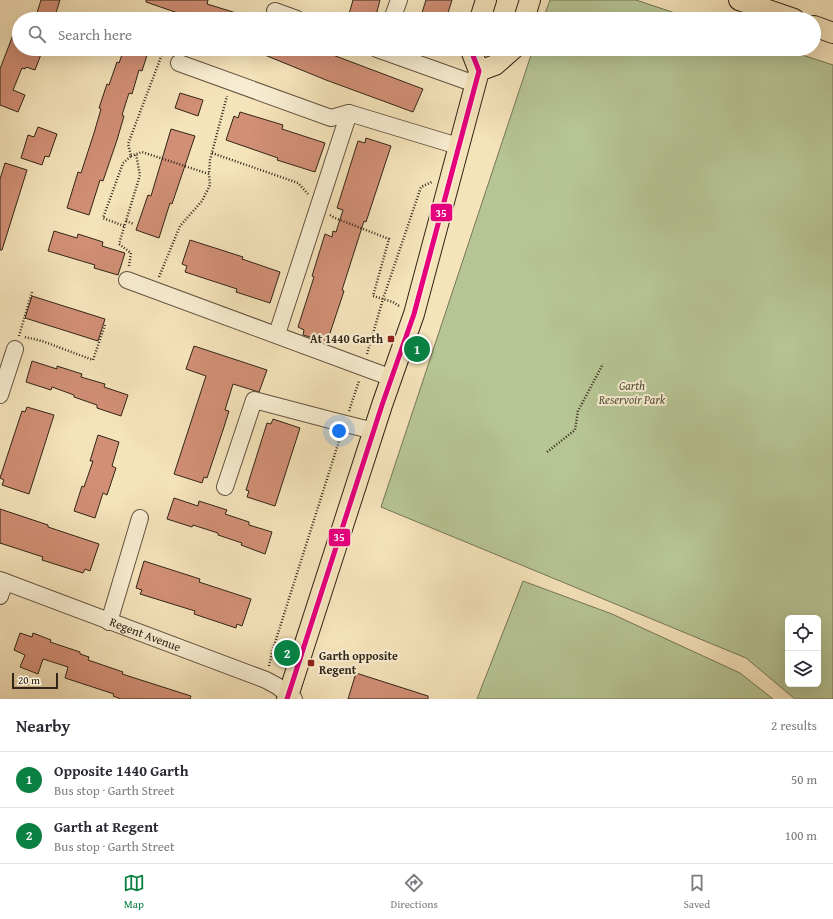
<!DOCTYPE html>
<html lang="en">
<head>
<meta charset="utf-8">
<style>
  body { margin:0; font-family:"Gentium Book Plus",serif; background:#f7f7f7; color:#2b2b33 }
  .controls { position:absolute; right:12px; bottom:12px; display:grid; overflow:hidden; border-radius:6px; box-shadow:0 4px 16px #0002 }
  .controls button { width:36px; height:36px; display:grid; place-items:center; padding:0; border:0; border-bottom:1px solid #e1e1e2; background:#fff; color:#2b2b33; font:20px sans-serif }
  .scale { position:absolute; left:12px; bottom:10px; width:46px; box-sizing:border-box; padding-left:4px; border:2px solid #322518; border-top:0; font-size:11px; line-height:14px; white-space:nowrap; color:#322518; -webkit-text-stroke:3px #f8edd2; paint-order:stroke }
  .you { position:absolute; left:339px; top:431px; width:14px; height:14px; margin:-10px; border:3px solid #fff; border-radius:50%; background:#1a73e8; box-shadow:0 0 0 6px #1a73e833 }
  .badge { display:grid; place-items:center; width:26px; height:26px; border-radius:50%; background:#0b8043; color:#fff; font-size:13px; font-weight:700 }
  .pin { position:absolute; translate:-50% -50%; border:2px solid #fff; box-shadow:0 1px 4px #0006 }
  .list { margin:0; padding:0; list-style:none }
  h2 { display:flex; justify-content:space-between; align-items:center; height:52px; margin:0; padding:0 16px; font-size:17px }
  h2 small { font-size:13px; font-weight:400; color:#7c7c81 }
  .list li { display:grid; grid-template-columns:26px 1fr auto; gap:12px; align-items:center; box-sizing:border-box; height:56px; padding:0 16px; border-top:1px solid #e1e1e2 }
  .list b { display:block; font-size:15px; white-space:nowrap }
  .list p { margin:0; font-size:13px; white-space:nowrap; color:#7c7c81 }
  .list em { font-size:13px; font-style:normal; color:#7c7c81 }
  .icon { flex:none; width:22px; height:22px; fill:none; stroke:currentColor; stroke-width:2; stroke-linecap:round; stroke-linejoin:round }
  .map { position:relative; flex:none; width:833px; height:699px; overflow:hidden }
  .search { position:absolute; background:#fff; box-shadow:0 4px 16px #0002; left:12px; right:12px; top:12px; height:44px; display:flex; align-items:center; gap:10px; box-sizing:border-box; padding:0 14px; border-radius:22px; color:#7c7c81; font-size:15px }
  .sheet { height:164px; background:#fff }
  nav { display:flex; justify-content:space-around; align-items:center; box-sizing:border-box; height:56px; border-top:1px solid #e1e1e2; background:#fff; font-size:11px; color:#7c7c81 }
  nav a { display:grid; justify-items:center; gap:2px }
  nav .on { color:#0b8043 }
  .map>svg:first-child { display:block }
  .green { fill:#b7c594; stroke:#747556; fill-rule:evenodd }
  .building { fill:#d18f75; stroke:#322518 }
  .lines { fill:none; stroke-linecap:round; stroke-linejoin:round }
  .minor-casing { stroke:#635440; stroke-width:18 }
  .major-casing { stroke:#322518; stroke-width:22 }
  .path { stroke:#322518; stroke-width:2.5; stroke-dasharray:1 2; stroke-linecap:butt }
  .minor { stroke:#f8edd2; stroke-width:16 }
  .major { stroke:#f5e3ba; stroke-width:20 }
  .bus-1-casing { stroke:#f8edd2; stroke-width:8 }
  .bus-1 { stroke:#e5007d; stroke-width:5 }
  .poi-dot { fill:#8f2418; stroke:#f8edd2; stroke-width:1.5 }
  .labels { text-anchor:middle; stroke-width:4; stroke-linejoin:round; paint-order:stroke }
  .poi-label { font-size:12px; font-weight:bold; fill:#322518; stroke:#f8edd2; text-anchor:end }
  .park-label { font-size:12px; font-style:italic; fill:#534d37; stroke:#f8edd2 }
  .street-label { font-size:12px; fill:#322518; stroke:#f8edd2 }
  .line-badge { stroke:#f8edd2; stroke-width:1.5 }
  .badge-label { font-size:11px; text-anchor:middle; font-weight:bold; fill:#fff }
</style>
</head>
<body>
<div class="map">
<svg width="833" height="699" viewBox="0 0 833 699">
  <rect width="100%" height="100%" fill="#f5e3ba"/>
  <filter id="stains"><feTurbulence type="fractalNoise" baseFrequency=".005" numOctaves="4"/><feColorMatrix values="0 0 0 0 .2 0 0 0 0 .09 0 0 0 0 .02 0 0 0 .5 -.17"/></filter>
  <radialGradient id="worn" r=".72"><stop offset=".6" stop-color="#630" stop-opacity="0"/><stop offset="1" stop-color="#630" stop-opacity=".3"/></radialGradient>
  <path class="green" d="M550,0H636L693,19H543Z
    M533,49H784L833,65V699H795L746,658L381,507ZM788,618H818V684H788Z
    M523,581L612,614L740,673L773,699H477Z"/>
  <path class="building" d="M41,0H60L54,19H35Z
    M146,0H208L207,4L246,16V19H188L177,15L178,13L146,2Z
    M353,0H380L375,19H367L349,14Z
    M426,0H452L446,19H420Z
    M18,22H19V49H43L35,70L26,67L25,69L22,68L13,90L25,95L18,112L0,105V69Z
    M124,49H149L142,71L139,70L132,94L129,93L122,115L124,116L117,140L103,181L100,180L89,215L67,208L78,172L81,173L94,133L101,109L99,108L107,84L109,85L117,62L119,63Z
    M250,49H317L423,89L413,112L326,80Z
    M180,93L203,100L198,116L175,108Z
    M240,112L283,125L282,129L325,143L315,172L277,160L278,158L226,140L234,116L238,118Z
    M38,127L57,134L49,157L45,156L42,165L21,158L28,135L34,137Z
    M171,129L195,136L172,204L170,203L159,238L136,230L148,195L151,196Z
    M366,138L391,146L366,222L364,221L342,290L344,291L327,342L303,335L304,330L298,327L314,277L312,276L325,234L332,237L333,231L336,232L343,210L337,208L358,141L365,143Z
    M5,163L27,170L2,250H0V179Z
    M54,231L77,238L78,234L103,242L102,246L125,253L118,275L94,268L95,265L48,251Z
    M190,240L243,257L242,259L280,272L270,303L236,292L237,289L185,272L187,266L182,264Z
    M32,296L105,319L98,341L25,318Z
    M194,346L267,370L259,392L233,384L225,410L229,411L224,427L207,478L204,477L202,483L174,474L206,376L186,369Z
    M32,361L57,369V366L82,374L81,377L105,384L104,387L128,395L121,416L97,408V405L74,397V395L52,387L51,390L26,382Z
    M27,407L54,415L29,494L2,485L4,480L0,478L22,411L25,412Z
    M273,419L300,428L275,506L247,497L249,491L246,490L267,423L271,424Z
    M98,435L119,442L112,466L116,468L107,495L103,493L95,518L74,511L82,486L84,487L93,461H90Z
    M174,498L198,506L199,501L227,510L225,514L249,522V525L272,532L265,554L241,545L242,543L218,535V533L193,525L192,527L167,519Z
    M0,509L48,525V527L99,544L90,571L85,569L83,573L42,560L43,557L0,543Z
    M144,561L200,579L199,582L251,599L242,626L237,624L236,628L194,614L195,611L140,594L142,590L136,588Z
    M20,633L32,637L33,633L51,640L50,642L80,652V654L89,657L88,660L123,672L122,674L191,696L190,699H121L113,696L114,694L65,678L68,667L43,659L38,674L20,667L25,655L14,650Z
    M356,673L428,696V699H348Z"/>
  <g class="lines">
    <defs>
      <g id="minor">
        <path d="M275,11L297,19"/>
        <path d="M392,19L399,0"/>
        <path d="M377,49L475,84"/>
        <path d="M179,63L331,118L349,113L458,146"/>
        <path d="M127,280L392,378"/>
        <path d="M277,334L349,113"/>
        <path d="M0,395L15,349"/>
        <path d="M225,487L254,400L334,421L374,431"/>
        <path id="s1" d="M0,580L266,680L277,686L294,699"/>
        <path d="M0,596L5,582"/>
        <path d="M109,622L140,518"/>
      </g>
      <path id="major" d="M739,0L794,19
        M480,19L486,0
        M524,19L530,0
        M814,26L833,33
        M479,71L495,65L513,49
        M287,699L382,405L414,314L479,71L472,53L473,49"/>
    </defs>
    <use href="#minor" class="minor-casing"/>
    <use href="#major" class="major-casing"/>
    <path class="path" d="M212,153L298,183L308,194
      M131,156L142,152L209,174L210,160L227,96
      M330,215L335,218L389,239L373,296L393,302L399,306
      M126,221L134,224
      M124,226L103,218L123,163L131,156L128,144L164,49
      M129,266L131,253L119,244L140,175L136,154
      M159,277L180,226L202,201L210,185L209,174
      M19,336L32,292
      M25,337L42,341L93,360L105,325
      M367,354L383,299L421,187L432,182
      M349,411L359,381
      M547,452L575,430L578,411L603,364
      M269,666L273,649L340,438"/>
    <use href="#minor" class="minor"/>
    <use href="#major" class="major"/>
    <defs>
      <path id="bus-1" d="M287,699L382,405L414,314L479,71L472,53L473,49"/>
    </defs>
    <use href="#bus-1" class="bus-1-casing"/>
    <use href="#bus-1" class="bus-1"/>
  </g>
  <g class="poi-dot">
    <rect x="387" y="335" width="8" height="8" rx="2"/>
    <rect x="307" y="659" width="8" height="8" rx="2"/>
  </g>
  <g class="labels">
    <g class="poi-label">
      <text x="383" y="343">At 1440 Garth</text>
      <text x="319" y="660" text-anchor="start">Garth opposite<tspan x="319" dy="14">Regent</tspan></text>
    </g>
    <g class="park-label">
      <text x="632" y="390">Garth<tspan x="632" dy="14">Reservoir Park</tspan></text>
    </g>
    <g class="street-label">
      <text dy="4" stroke="none"><textPath href="#s1" startOffset="155">Regent Avenue</textPath></text>
    </g>
  </g>
  <g class="line-badge">
    <rect x="430" y="203" width="23" height="19" rx="4" fill="#e5007d"/>
    <rect x="328" y="528" width="23" height="19" rx="4" fill="#e5007d"/>
  </g>
  <g class="badge-label">
    <text x="441" y="217">35</text>
    <text x="339" y="541">35</text>
  </g>
  <rect width="100%" height="100%" filter="url(#stains)"/>
  <rect width="100%" height="100%" fill="url(#worn)"/>
</svg>
<div class="controls">
<button><svg class="icon" aria-label="locate" viewBox="0 0 24 24"><circle cx="12" cy="12" r="6"/><path d="M12 2v4M12 18v4M2 12h4M18 12h4"/></svg></button>
<button><svg class="icon" aria-label="layers" viewBox="0 0 24 24"><path d="M12 4l9 5-9 5-9-5zM3 14l9 5 9-5"/></svg></button>
</div>
<div class="scale">20 m</div>
<div class="you"></div>
<div class="pin badge" style="left:417px;top:349px">1</div>
<div class="pin badge" style="left:287px;top:653px">2</div>
<div class="search"><svg class="icon" aria-label="search" viewBox="0 0 24 24"><circle cx="10" cy="10" r="6"/><path d="M15 15l6 6"/></svg>Search here</div>
</div>
<section class="sheet">
<h2>Nearby<small>2 results</small></h2>
<ul class="list">
<li><span class="badge">1</span><div><b>Opposite 1440 Garth</b><p>Bus stop · Garth Street</p></div><em>50 m</em></li>
<li><span class="badge">2</span><div><b>Garth at Regent</b><p>Bus stop · Garth Street</p></div><em>100 m</em></li>
</ul>
</section>
<nav>
<a class="on"><svg class="icon" aria-label="map" viewBox="0 0 24 24"><path d="M3 6l6-2 6 2 6-2v14l-6 2-6-2-6 2zM9 4v14M15 6v14"/></svg>Map</a>
<a><svg class="icon" aria-label="directions" viewBox="0 0 24 24"><path d="M12 3l9 9-9 9-9-9zM9 14v-3h6M13 9l2 2-2 2"/></svg>Directions</a>
<a><svg class="icon" aria-label="saved" viewBox="0 0 24 24"><path d="M7 4h10v16l-5-4-5 4z"/></svg>Saved</a>
</nav>
</body>
</html>
